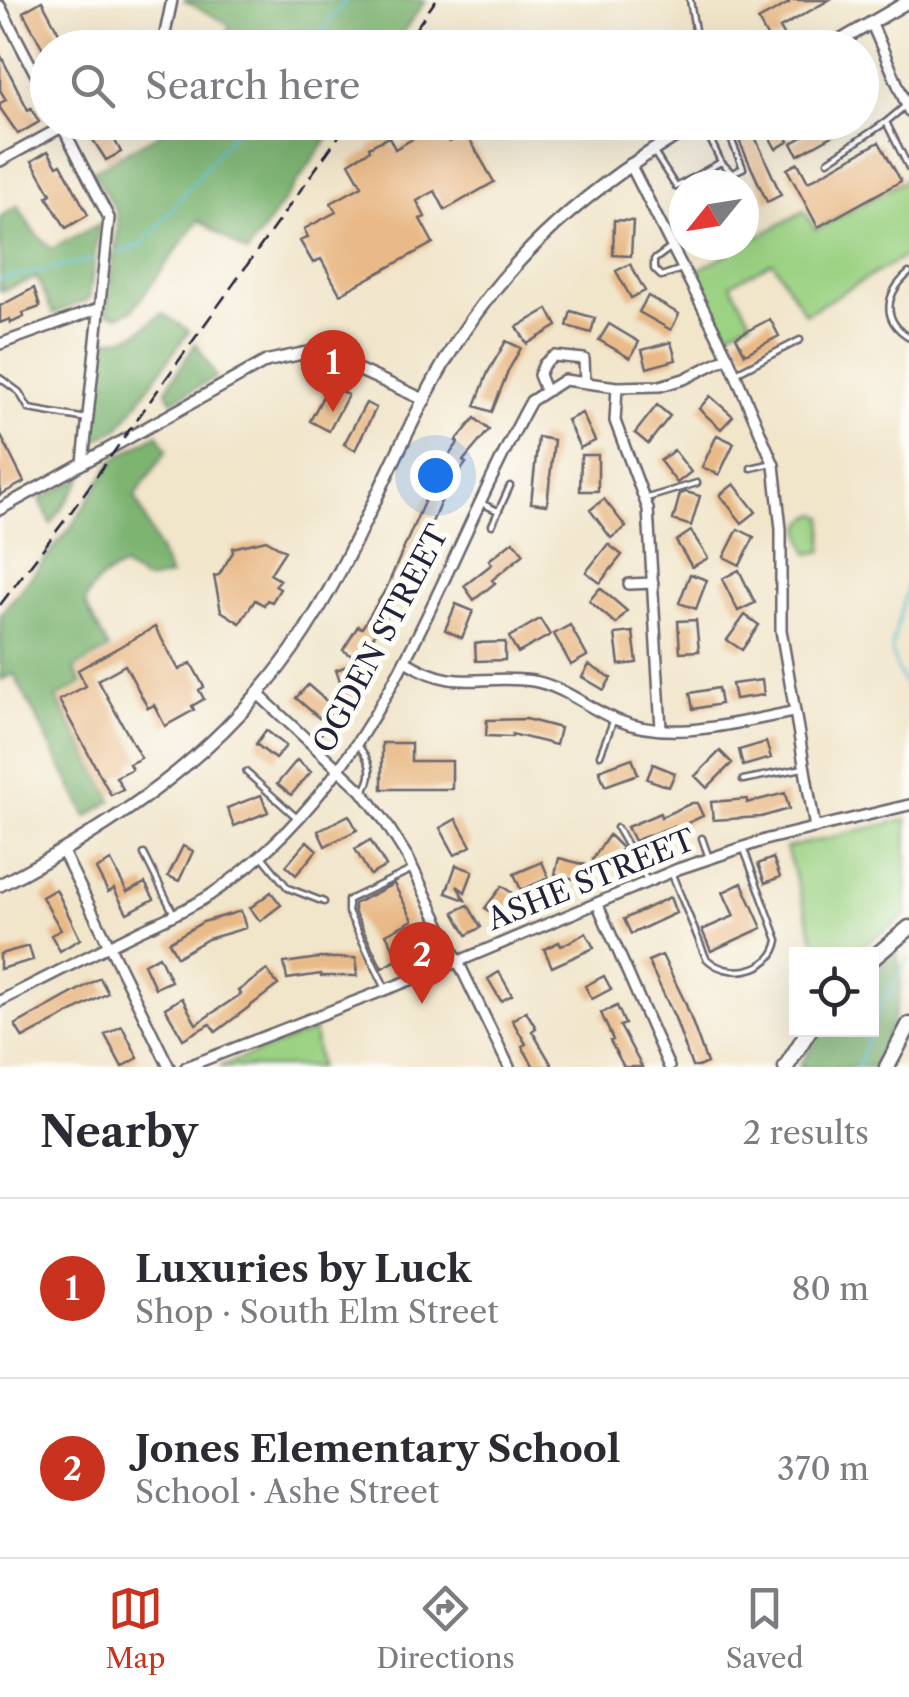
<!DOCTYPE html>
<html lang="en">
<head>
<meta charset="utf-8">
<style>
  body { margin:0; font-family:"Libre Caslon Text",serif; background:#f7f7f7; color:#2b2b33 }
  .controls { position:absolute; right:30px; bottom:30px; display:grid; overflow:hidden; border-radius:0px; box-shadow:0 10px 40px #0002 }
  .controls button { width:90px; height:90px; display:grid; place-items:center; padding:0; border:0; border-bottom:2px solid #e1e1e2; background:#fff; color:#2b2b33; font:50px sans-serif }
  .compass { position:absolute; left:669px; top:170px; width:90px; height:90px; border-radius:50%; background:#fff; box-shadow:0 10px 40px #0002; rotate:240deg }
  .you { position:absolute; left:435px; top:475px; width:35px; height:35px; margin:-25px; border:8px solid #fff; border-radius:50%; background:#1a73e8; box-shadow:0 0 0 15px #1a73e833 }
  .badge { display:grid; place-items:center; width:65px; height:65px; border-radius:50%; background:#c8321e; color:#fff; font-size:32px; font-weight:700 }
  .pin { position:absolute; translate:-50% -82px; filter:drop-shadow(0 2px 5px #0008) }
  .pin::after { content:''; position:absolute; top:52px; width:35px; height:30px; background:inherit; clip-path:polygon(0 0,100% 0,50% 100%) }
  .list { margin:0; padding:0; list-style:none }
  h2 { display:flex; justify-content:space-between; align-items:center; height:130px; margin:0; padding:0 40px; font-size:42px }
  h2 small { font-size:32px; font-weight:400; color:#7c7c81 }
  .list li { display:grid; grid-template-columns:65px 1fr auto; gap:30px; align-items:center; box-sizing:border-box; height:180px; padding:0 40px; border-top:2px solid #e1e1e2 }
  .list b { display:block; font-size:38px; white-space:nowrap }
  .list p { margin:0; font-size:32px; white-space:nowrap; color:#7c7c81 }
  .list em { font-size:32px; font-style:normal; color:#7c7c81 }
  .icon { flex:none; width:55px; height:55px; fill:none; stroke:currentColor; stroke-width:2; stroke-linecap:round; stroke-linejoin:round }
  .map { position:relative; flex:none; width:909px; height:1067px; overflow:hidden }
  .search { position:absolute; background:#fff; box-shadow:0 10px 40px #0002; left:30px; right:30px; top:30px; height:110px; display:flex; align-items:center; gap:25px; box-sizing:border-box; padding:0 35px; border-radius:55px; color:#7c7c81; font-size:38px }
  .sheet { height:490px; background:#fff }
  nav { display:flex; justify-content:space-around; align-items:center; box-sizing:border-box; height:140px; border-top:2px solid #e1e1e2; background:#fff; font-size:28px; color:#7c7c81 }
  nav a { display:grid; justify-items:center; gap:5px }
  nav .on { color:#c8321e }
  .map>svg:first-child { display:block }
  .green { fill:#9cd284; stroke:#5f7a60; stroke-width:2.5 }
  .forest { fill:#7db472; stroke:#506b56; stroke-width:2.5 }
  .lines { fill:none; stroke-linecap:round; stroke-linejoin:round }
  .stream { stroke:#59c0d6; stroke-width:2.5 }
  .building { fill:#e9ba88 }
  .service-casing { stroke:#6a666d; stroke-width:9 }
  .minor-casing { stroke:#6a666d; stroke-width:14 }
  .tertiary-casing { stroke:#6a666d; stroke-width:15 }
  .secondary-casing { stroke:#6a666d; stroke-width:16 }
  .primary-casing { stroke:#6a666d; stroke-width:19 }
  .service { stroke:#fff; stroke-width:4 }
  .minor { stroke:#fff; stroke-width:9 }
  .tertiary { stroke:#fff; stroke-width:10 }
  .secondary { stroke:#fff; stroke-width:11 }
  .primary { stroke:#fff; stroke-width:14 }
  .rail { stroke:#22223b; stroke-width:2.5; stroke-dasharray:15 8; stroke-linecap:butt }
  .labels { text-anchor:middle; stroke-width:10; stroke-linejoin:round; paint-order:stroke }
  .street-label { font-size:30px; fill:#22223b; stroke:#fdfcf7 }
</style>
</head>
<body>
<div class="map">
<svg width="909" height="1067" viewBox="0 0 909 1067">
  <rect width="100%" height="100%" fill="#fdfcf7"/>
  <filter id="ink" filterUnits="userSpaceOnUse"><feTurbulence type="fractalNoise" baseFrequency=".01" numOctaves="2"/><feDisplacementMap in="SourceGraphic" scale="20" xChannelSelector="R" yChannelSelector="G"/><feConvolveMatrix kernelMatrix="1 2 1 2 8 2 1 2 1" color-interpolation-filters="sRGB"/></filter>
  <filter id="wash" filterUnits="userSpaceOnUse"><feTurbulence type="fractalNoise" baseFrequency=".0048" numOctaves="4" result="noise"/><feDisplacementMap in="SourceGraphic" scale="40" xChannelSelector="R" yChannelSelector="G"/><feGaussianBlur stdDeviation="2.25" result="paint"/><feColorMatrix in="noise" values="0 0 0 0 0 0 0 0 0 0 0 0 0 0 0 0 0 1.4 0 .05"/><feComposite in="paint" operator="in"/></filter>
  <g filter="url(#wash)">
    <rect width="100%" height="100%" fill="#f1e5ca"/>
    <path class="green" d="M909,178V254L805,314L773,262L731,284L751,320L727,333L695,272L804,211L816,230Z
      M818,514L824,517L823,551L809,554C801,536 795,521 818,514Z
      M907,819L906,916L850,954H819L786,848Z
      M314,1030L319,1067H219L314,1031Z"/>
    <path class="forest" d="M183,0H426L392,47L222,48L230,25Z
      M171,122L339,123L247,253L199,220L133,309L118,316L106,312L118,228L116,211L93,171L159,134Z
      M18,206L31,228L51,249L99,224L89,299L53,314L37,278L0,291V217Z
      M162,313L189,331L119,428L90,443L102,339C129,342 142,331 162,313Z
      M196,343L216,377L172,401L166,389Z
      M158,434L167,450L135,496L170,576L146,581L123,567C105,574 90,585 85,604L109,649L74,669L82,684L56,698L112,800L87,817L14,674L0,680V615L72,526L114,459Z
      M84,476L51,524L40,499Z
      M896,951C909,993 891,1027 873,1067H799L823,1030H872V972Z"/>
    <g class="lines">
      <path class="stream" d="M309,48L346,0
        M118,253L144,244L242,122
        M0,279L92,260
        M909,579L891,649L897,670L909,691
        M872,1026L876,1013L909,958
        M858,1067L870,1030"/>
    </g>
    <g id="blocks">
      <path class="building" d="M788,0H829L780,28L784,35L770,42L758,20L789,3Z
        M42,1L67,48H48V58L23,12Z
        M0,54L28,110L31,108L39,122L18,134L0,108V103L6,100L0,90Z
        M105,122H129L112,135L121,152L106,160L88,132Z
        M761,122H778L789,141L776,149Z
        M806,122H827L834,135L798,155L792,143L811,132Z
        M439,124L449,142L466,133L494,182L445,210L435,191L417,201L425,217L420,219L433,243L340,294L321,259L313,263L300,241L308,237L304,229L336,212L331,203L362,186L349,163L370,150L369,147L389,137L395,149Z
        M752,130L781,195L767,202L737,136Z
        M879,142L901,181L818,227L787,169L798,163L808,182Z
        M48,151L57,166L61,164L88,215L66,228L47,197L51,194L32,161Z
        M614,220L633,221L631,256L613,255Z
        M630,264L645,291L631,298L616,271Z
        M34,288L40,307L23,313L24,317L11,323L10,319L0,323V306Z
        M648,296L679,314L671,330L639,312Z
        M548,309L557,326L527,344L517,327Z
        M571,311L595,318L591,333L567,326Z
        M770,319L779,336L745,354L736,337Z
        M609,324L639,342L630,358L599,340Z
        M506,341L521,348L508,371L492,412L475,406L488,372Z
        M671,342L676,360L647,368L642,350Z
        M329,385L348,395L329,431L310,421Z
        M710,396L733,416L721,429L699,409Z
        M366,403L376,408L355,450L344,444Z
        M657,405L670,416L648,444L635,433Z
        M582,413L595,441L580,448L567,420Z
        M475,418L489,430L463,461L466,463L446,490L400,596L358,660L343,650L358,626L362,628L386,589L437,472L458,443L456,441Z
        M0,434L24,482L0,495Z
        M717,435L734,443L719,475L702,467Z
        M538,437L554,440L547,505L531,503Z
        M674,450L691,472L677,483L660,461Z
        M581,455H598V491H580Z
        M734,484L756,512L742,523L720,495Z
        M686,492L700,496L691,526L673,520L680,494Z
        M604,499L626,527L611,538L590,510Z
        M738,529L754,537L740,565L724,557Z
        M691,531L708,558L692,567L676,541Z
        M266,540L285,551L270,574L280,580L275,586L280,589L272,602L267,600L264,605L255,600L240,623L221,611L214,576L219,575L233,552L232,548Z
        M513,541L524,554L492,580L495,583L474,600L464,586L492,564L489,560Z
        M608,544L622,555L600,583L586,572Z
        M739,570L755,603L738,611L722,579Z
        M690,574L707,580L696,609L679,603Z
        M600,588L627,611L616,624L589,601Z
        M456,604L473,611L462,638L445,630Z
        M745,615L759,625L742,650L727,640Z
        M540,619L550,635L518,653L509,637Z
        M696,620L699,651L680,652L678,621Z
        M570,625L587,656L571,665L554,634Z
        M155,627L179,670L191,663L204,687L199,690L204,699L192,706L194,710L165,726L154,705L148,708L125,665L98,680L141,758L129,764L132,769L116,777L123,789L111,795L59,700L86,686L78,670Z
        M633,632L637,663L619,665L615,634Z
        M505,642V660L476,661L475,643Z
        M352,664L363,694L347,700L336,670Z
        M589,665L611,678L604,690L582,677Z
        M762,680L764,695L735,699L732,684Z
        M308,685L331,705L319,718L296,698Z
        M718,688L721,704L693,709L690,693Z
        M526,719L560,728L556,745L512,734V737L486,736L487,720Z
        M266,730L286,746L275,759L256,744Z
        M766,742L771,758L743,766L739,750Z
        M382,743H411V761H452V789H382Z
        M720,751L732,763L707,788L695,776Z
        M632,758L638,774L605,786L599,770Z
        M297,760L311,772L291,795L277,784Z
        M653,764L675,773L669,787L647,779Z
        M785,793L789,809L761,817L713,820L711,802L747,799V803Z
        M261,795L268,812L234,826L227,808Z
        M692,803H697L703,816L675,829L674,826L634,841L627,827L660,813L661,817Z
        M349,815L357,830L325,846L318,831Z
        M456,819L471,846L455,855L440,828Z
        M609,835L622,848L607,870L592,860Z
        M370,840L386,866L370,875L355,849Z
        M307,841L317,850L296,875L286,866Z
        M183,846L193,851L179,881L168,876Z
        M559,858L586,865L582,881L555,874Z
        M773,858L780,877L765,883L758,864Z
        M111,861L127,892L145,883L154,899L127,913L114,889L108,892L96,869Z
        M542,862L549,878L521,890L514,874Z
        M456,865L473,871L465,892L457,886L465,900L446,893Z
        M742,883L762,928L711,951L702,930L734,916L723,892Z
        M394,884L413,920L386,934L399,959L382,968L354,911V904Z
        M502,886L516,896L498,919L485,908Z
        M56,889L80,939L60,951L51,935L61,930L42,897Z
        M271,892L281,905L260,921L250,908Z
        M670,897L676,913L631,934L624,919Z
        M468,905L481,927L467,935L454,912Z
        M241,911L246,928L208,939L177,957L169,942L203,922Z
        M586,933L594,948L552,967L544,949L559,942L561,946Z
        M29,946L33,960L0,969V954Z
        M662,955L685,1002L707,1063L698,1067H692L675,1018L648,961Z
        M159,956L171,981L155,988L144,964Z
        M319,958H356L357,976H321V974L287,979L284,963Z
        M267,970L278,985L216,1032L210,1024L183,1039L165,1008L182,998L196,1024L241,994L238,991Z
        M499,972L512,995L501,1001L488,979Z
        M604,976L611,989L592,999L585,986Z
        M100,978L108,993L23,1038L15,1025Z
        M617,1006L625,1024L620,1026L642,1067H624L610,1041L613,1040L601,1013Z
        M526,1011L536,1028L532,1031L553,1067H534L522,1046L526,1044L512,1020Z
        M122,1026L138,1058L122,1067L105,1035Z"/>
    </g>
  </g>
  <g filter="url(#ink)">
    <use href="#blocks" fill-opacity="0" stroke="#6a666d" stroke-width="2.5"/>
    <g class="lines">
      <defs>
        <path id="service" d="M690,0L698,48
          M904,107L886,122L909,168
          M596,122L608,133L616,132L630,122
          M655,154L676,187L721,162L702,122
          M828,161L886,122
          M721,162L732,173L743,168L724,122
          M669,249L654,260V269L661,276L682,269
          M909,273C886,293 880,319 909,337
          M736,373L800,340
          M0,378L19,392L29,409L87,419
          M751,468L773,463
          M644,499L697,483
          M481,503L498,511
          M492,525L510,486
          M309,742L341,708
          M357,744C370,760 376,774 363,792
          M600,755L614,719
          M246,772L296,817
          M743,780L803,768
          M617,828L648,882
          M702,838L709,858
          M144,854L174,914
          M262,856L288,888L324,902
          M671,872L706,958C727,980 773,973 778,940L743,847
          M386,989L348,912V900L413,869"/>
        <path id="minor" d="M0,6L48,98
          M871,22L909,111
          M162,48L172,0
          M60,122L109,218L83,463
          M0,161L71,122
          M630,164L728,357L774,465L781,529V630L815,828
          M0,344L97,309
          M617,387L615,421L648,509L661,729
          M545,390L539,375L544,364L554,356L584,359L585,382
          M629,584L653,583
          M405,661C458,694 480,673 533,681C563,686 589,709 617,720C672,743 737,722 793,712
          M258,694L362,791L384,820L408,858L509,1067
          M63,852L169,1067
          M597,903L669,1067
          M0,1001C45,978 90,955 135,933C160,921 187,910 210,895C386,777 434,576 531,401L564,380L617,387L660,386L684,379L728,357
          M186,1067L457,962L678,869L768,839L909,805"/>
        <path id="tertiary" d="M0,509L267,361L305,353L326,355L425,400"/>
        <path id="secondary" d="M828,48L909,1
          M0,885C114,826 217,756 292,650C355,561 389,457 444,363C505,256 594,183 699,122"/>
        <path id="primary" d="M872,959L909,928
          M786,1067L809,1030
          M887,1067L909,1025"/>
      </defs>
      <use href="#service" class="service-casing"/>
      <use href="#minor" class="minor-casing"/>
      <use href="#tertiary" class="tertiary-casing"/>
      <use href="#secondary" class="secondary-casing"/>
      <use href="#primary" class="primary-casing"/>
      <use href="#service" class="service"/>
      <use href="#minor" class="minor"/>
      <use href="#tertiary" class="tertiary"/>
      <use href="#secondary" class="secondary"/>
      <use href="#primary" class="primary"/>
      <path class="rail" d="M402,48L436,0
        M0,605L71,512L349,122"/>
    </g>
  </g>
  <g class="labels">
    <g class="street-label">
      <text transform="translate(381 639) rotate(-62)" y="10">OGDEN STREET</text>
      <text transform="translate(591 880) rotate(-22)" y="10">ASHE STREET</text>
    </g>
  </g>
</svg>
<div class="controls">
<button><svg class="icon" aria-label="locate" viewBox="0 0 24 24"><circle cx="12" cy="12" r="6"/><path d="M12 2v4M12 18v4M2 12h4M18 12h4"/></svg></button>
</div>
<svg class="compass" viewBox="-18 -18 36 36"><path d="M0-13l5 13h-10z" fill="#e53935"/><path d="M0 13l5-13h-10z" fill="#7c7c81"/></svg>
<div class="you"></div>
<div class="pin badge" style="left:333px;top:412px">1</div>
<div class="pin badge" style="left:422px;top:1004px">2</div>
<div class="search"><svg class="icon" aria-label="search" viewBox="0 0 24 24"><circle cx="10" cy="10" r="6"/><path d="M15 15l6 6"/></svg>Search here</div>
</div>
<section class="sheet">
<h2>Nearby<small>2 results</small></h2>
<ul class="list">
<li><span class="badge">1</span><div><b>Luxuries by Luck</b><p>Shop · South Elm Street</p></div><em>80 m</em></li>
<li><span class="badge">2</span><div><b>Jones Elementary School</b><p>School · Ashe Street</p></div><em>370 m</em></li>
</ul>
</section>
<nav>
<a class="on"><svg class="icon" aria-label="map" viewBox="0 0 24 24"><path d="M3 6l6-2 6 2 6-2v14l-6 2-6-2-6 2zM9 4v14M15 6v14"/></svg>Map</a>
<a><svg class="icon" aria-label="directions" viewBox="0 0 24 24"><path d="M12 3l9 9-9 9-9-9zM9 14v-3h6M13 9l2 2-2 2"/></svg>Directions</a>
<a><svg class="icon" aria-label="saved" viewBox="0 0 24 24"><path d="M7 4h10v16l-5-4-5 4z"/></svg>Saved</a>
</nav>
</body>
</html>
